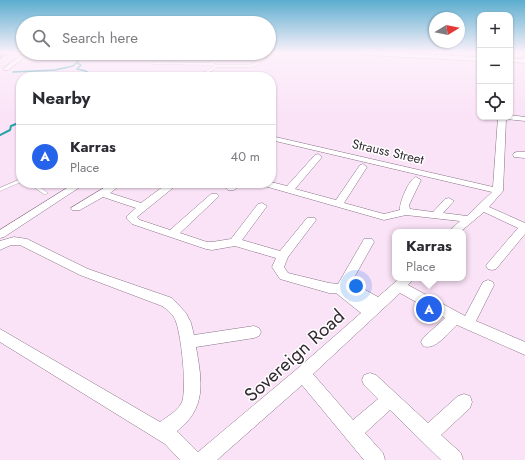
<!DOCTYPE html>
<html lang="en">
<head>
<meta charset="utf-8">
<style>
  body { margin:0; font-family:Jost,sans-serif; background:#f2f2f3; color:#2b2b33 }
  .controls { position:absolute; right:12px; top:12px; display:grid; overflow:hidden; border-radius:8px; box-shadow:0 1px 3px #0004 }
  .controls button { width:36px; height:36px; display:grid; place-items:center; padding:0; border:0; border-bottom:1px solid #e1e1e2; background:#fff; color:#2b2b33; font:20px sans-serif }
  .compass { position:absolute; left:429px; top:12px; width:36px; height:36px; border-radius:50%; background:#fff; box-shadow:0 1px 3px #0004; rotate:80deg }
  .you { position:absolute; left:356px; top:286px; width:14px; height:14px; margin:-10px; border:3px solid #fff; border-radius:50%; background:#1a73e8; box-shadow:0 0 0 6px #1a73e833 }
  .badge { display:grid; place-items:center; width:26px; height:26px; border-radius:50%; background:#2563eb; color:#fff; font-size:13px; font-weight:700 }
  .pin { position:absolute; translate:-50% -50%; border:2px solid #fff; box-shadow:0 1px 4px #0006 }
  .popup { position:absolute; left:392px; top:229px; width:74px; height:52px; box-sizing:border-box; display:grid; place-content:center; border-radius:8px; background:#fff; filter:drop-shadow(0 1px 3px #0005); font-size:13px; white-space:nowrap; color:#7c7c81 }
  .popup b { font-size:15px; color:#2b2b33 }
  .popup::after { content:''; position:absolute; left:50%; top:100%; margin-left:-8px; border:8px solid transparent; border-top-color:#fff }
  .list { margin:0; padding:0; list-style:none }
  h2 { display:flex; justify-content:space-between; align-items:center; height:52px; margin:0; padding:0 16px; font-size:17px }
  h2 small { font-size:13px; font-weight:400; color:#7c7c81 }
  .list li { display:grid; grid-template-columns:26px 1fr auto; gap:12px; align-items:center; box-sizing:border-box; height:64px; padding:0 16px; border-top:1px solid #e1e1e2 }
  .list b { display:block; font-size:15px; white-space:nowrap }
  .list p { margin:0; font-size:13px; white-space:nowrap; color:#7c7c81 }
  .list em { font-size:13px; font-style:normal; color:#7c7c81 }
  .icon { flex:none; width:22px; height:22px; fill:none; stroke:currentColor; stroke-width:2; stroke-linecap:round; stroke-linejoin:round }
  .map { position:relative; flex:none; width:525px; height:460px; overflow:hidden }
  .search { position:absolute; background:#fff; box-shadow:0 1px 3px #0004; left:16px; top:16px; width:260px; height:44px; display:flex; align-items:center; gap:10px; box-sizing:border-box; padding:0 14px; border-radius:22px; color:#7c7c81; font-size:15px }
  .panel { position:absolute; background:#fff; box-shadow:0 1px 3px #0004; left:16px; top:72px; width:260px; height:116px; border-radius:16px }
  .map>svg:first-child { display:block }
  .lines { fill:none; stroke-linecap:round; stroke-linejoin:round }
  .stream-far1 { stroke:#27a3aa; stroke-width:1.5 }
  .stream { stroke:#27a3aa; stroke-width:2 }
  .service-casing { stroke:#897487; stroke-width:0.5 }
  .minor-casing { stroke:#897487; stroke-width:1 }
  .tertiary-casing { stroke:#897487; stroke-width:1 }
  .service { fill:#fff; fill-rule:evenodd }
  .minor { fill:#fff; fill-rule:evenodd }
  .tertiary { fill:#fff; fill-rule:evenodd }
  .shaded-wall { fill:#a1769e }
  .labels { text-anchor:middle; stroke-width:3; stroke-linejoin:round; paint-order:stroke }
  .far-street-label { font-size:13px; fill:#322931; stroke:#fff }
  .near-street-label { font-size:19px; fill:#322931; stroke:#fff }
</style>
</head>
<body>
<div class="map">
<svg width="525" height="460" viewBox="0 0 525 460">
  <rect width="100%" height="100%" fill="#fae2f7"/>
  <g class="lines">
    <path class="stream-far1" d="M77,63L81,65L77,69L86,71L90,74L89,76L92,77
      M13,72L55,70L73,66L80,59L94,53"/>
    <path class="stream" d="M0,135L10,130L11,126L21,122"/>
    <defs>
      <path id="service" d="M11,53H13L0,63V61Z
        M228,53L230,54L213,64L216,65H249L253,64L265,56L267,57L255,66L249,67H217L209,72L218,73L216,77H214L215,75L207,73L200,77H197L214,66L211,65L153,64L152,63L153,62L210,63Z
        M21,179V182L0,191V188Z
        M28,183H33L48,193L46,194H44Z"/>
      <path id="minor" d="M24,53H30L8,70H4V68Z
        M451,53H477L478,54L475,56L454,55Z
        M510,53L518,54L525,53V55L519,58L510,56Z
        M510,115L525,117V121L506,119L503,191L489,207L525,223V234L496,269L492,270L488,269L486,266L488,263L518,228L484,212L460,232H448L460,221L406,215L384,220L261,185L259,183L271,182L287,186L315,155L318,154L322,157L295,189L336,200L360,165L363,164L367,167L344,203L384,214L400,210C399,203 409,179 416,177L421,180L409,205L410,209L433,212L445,199L449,198L454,201L443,213L467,216L492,192L271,140V136L493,187L498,117H510Z
        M517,152H525V158L514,157L513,155L514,153Z
        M75,183H86L4,237L0,238V230Z
        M112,183H123L110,193L141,203L168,183H179L137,217L140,220L170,230L211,194H217L219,196L217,198L180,233L207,242H212L231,239L258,204L262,203L267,206L242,240L280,251L307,218H315L316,220L288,257L284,267L288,273L329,283L338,284L364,239H372L374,242L350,285L360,287L378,297L400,278H414L408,285L465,316L483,282L488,280L493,282L494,285L476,321L525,342V355L457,325C448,333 435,351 423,346L421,342L423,338L445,318L400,293L313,374L353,420L378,399L364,385L362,380L364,375L370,373L376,375L428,423L458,396L464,394L470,396L472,402L470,408L441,435L461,453L463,460H441L390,410L365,433L383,453L385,460H364L302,385L217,460H180L165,444L0,342V329L160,422C167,417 177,411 181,404C188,393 181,334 176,322C174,315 168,310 162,306L80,275L20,245H11L0,250V241L14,237L27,239L88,269L172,298L186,313L191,323L194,335L254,326L259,328L261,332L259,336L254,338L196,347C202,381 207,408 177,431L198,452L297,369L361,313L336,293H329L280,279L272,267L276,258L235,246L212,250L206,249L132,224L127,219V216L136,208L103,197L80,210H72L71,208Z
        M232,183H243L234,190H228L226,188Z"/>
      <path id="tertiary" d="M361,53H400L480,57V61L364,55Z
        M510,58L525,59V63L510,62Z"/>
    </defs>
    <use href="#service" class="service-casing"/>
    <use href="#minor" class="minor-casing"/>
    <use href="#tertiary" class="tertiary-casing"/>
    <use href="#service" class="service"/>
    <use href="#minor" class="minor"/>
    <use href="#tertiary" class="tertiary"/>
  </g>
  <path class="shaded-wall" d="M0,53H9L0,59Z"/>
  <linearGradient id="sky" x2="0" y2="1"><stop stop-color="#5badcf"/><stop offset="0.45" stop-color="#fdf2fb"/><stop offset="1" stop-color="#fdf2fb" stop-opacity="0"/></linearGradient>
  <rect width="525" height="117" fill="url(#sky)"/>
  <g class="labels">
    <g class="far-street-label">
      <text transform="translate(388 151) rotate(13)" y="5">Strauss Street</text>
    </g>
    <g class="near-street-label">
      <text transform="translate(294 355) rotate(-42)" y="7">Sovereign Road</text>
    </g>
  </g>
</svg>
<div class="controls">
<button>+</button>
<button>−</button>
<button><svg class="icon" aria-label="locate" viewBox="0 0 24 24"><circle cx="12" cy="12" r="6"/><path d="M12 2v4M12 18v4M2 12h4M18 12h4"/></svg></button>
</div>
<svg class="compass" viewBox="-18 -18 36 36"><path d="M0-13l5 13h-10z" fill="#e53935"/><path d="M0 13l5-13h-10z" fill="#7c7c81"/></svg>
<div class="you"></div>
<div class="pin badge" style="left:429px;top:309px">A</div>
<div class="popup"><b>Karras</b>Place</div>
<div class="search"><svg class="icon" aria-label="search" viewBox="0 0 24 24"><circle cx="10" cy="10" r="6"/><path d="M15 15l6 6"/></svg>Search here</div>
<section class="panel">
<h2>Nearby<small></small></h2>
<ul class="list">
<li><span class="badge">A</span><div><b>Karras</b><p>Place</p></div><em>40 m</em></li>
</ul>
</section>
</div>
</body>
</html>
